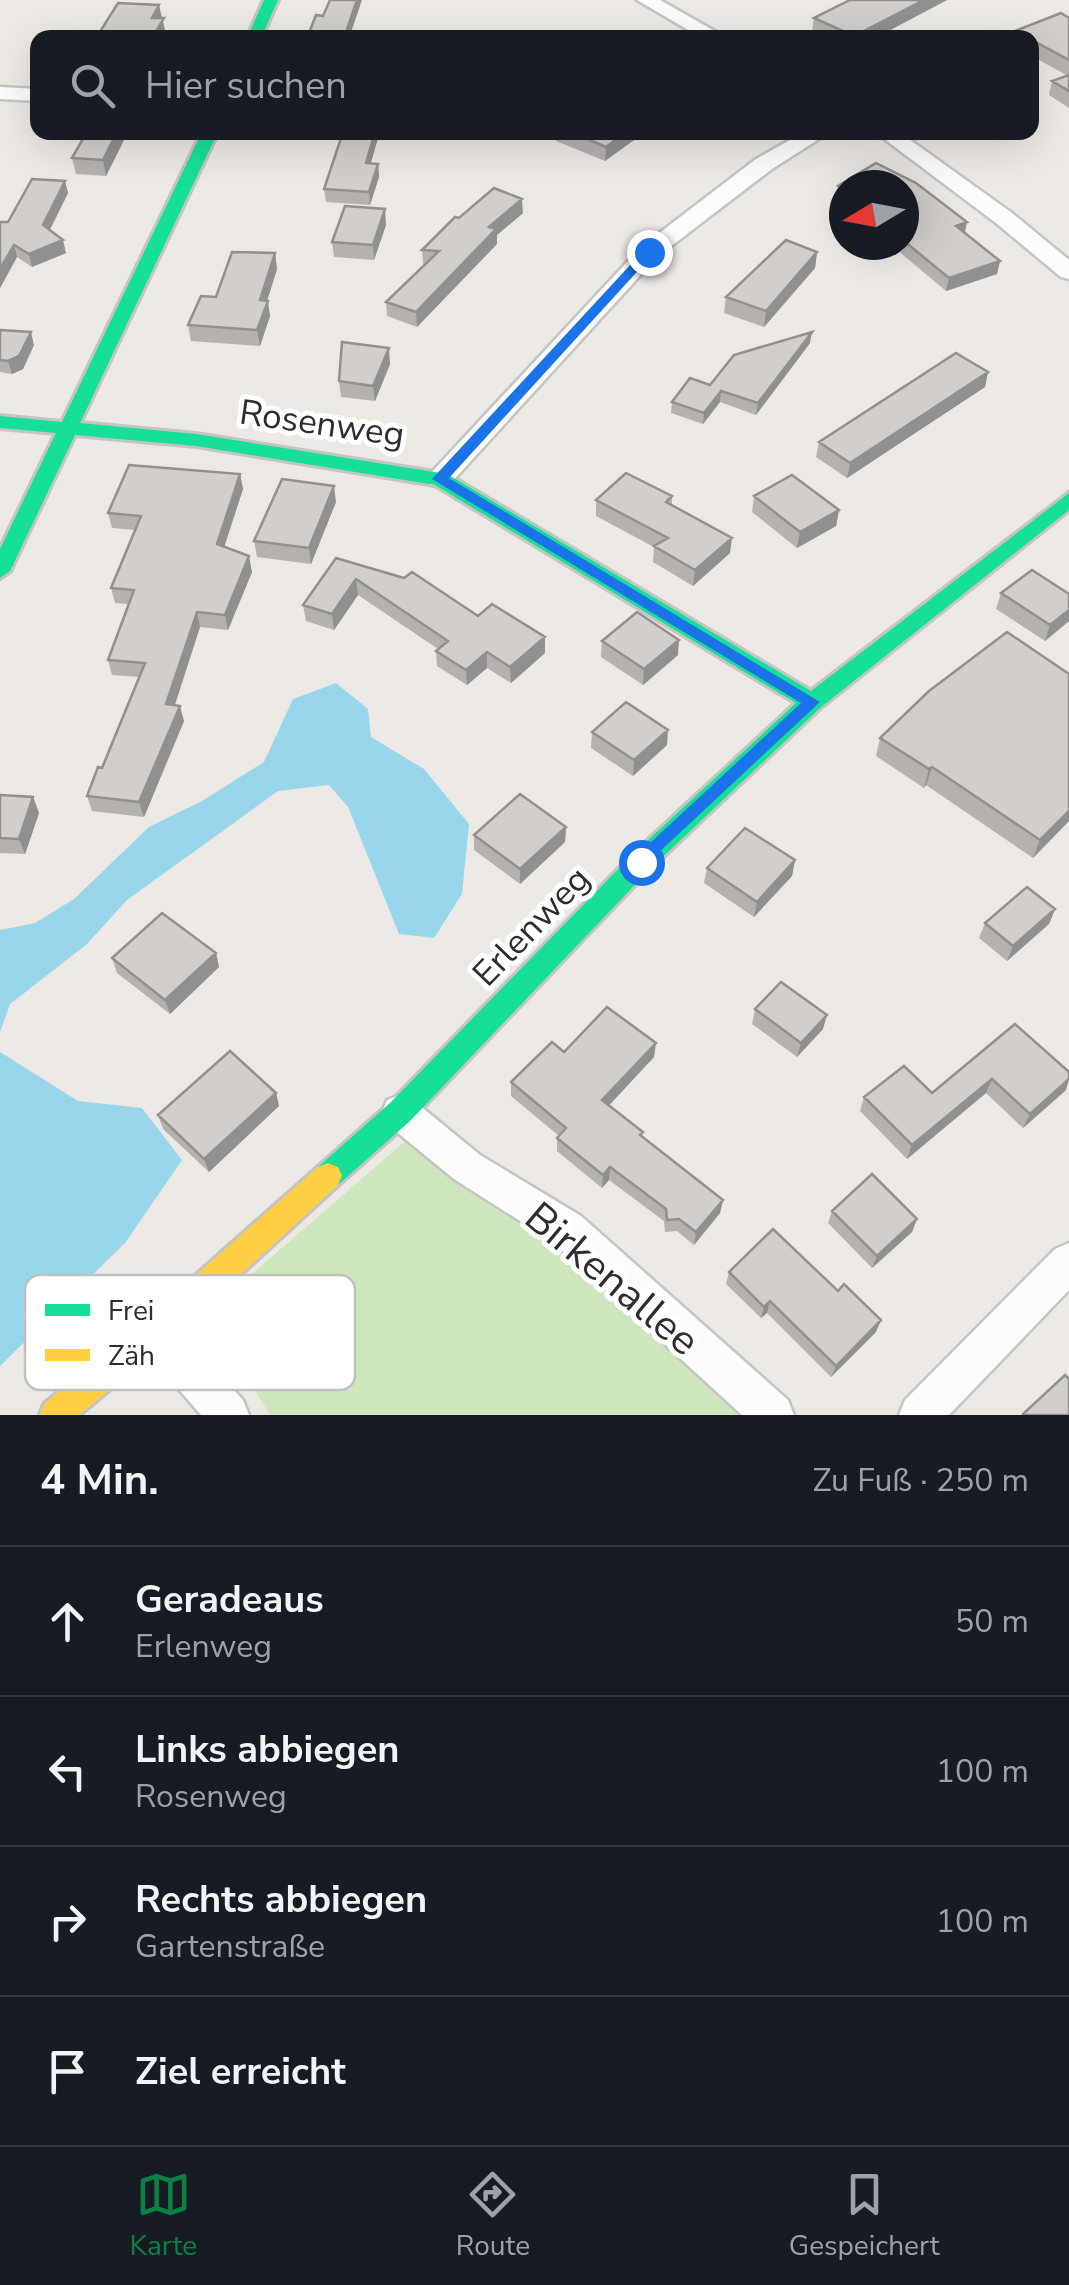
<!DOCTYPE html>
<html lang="de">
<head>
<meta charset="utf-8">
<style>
  body { margin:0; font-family:"Nunito Sans",sans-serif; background:#242831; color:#f1f3f6 }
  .compass { position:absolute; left:829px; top:170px; width:90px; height:90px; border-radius:50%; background:#171b24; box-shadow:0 10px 40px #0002; rotate:260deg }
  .stop { position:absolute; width:30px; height:30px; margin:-22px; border:8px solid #1a73e8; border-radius:50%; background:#fff }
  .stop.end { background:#1a73e8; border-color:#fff; box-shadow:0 2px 10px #0008 }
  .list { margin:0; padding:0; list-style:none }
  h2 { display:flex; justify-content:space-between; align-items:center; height:130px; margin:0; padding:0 40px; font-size:42px }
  h2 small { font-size:32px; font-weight:400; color:#9ea1a6 }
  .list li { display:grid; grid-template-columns:65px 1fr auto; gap:30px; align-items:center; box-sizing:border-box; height:150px; padding:0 40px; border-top:2px solid #363941 }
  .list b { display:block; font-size:38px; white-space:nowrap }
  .list p { margin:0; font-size:32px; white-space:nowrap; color:#9ea1a6 }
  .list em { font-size:32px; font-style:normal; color:#9ea1a6 }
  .icon { flex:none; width:55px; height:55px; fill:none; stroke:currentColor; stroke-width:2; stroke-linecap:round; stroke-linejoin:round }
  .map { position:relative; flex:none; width:1069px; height:1415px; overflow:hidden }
  .search { position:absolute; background:#171b24; box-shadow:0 10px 40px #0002; left:30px; right:30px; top:30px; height:110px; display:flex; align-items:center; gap:25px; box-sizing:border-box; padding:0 35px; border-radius:20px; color:#9ea1a6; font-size:38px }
  .sheet { height:730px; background:#171b24 }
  nav { display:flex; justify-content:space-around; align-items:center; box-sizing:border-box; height:140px; border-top:2px solid #363941; background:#171b24; font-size:28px; color:#9ea1a6 }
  nav a { display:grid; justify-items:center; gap:5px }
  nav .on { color:#0b8043 }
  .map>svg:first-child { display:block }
  .green { fill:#cee6be }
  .water { fill:#99d6ec }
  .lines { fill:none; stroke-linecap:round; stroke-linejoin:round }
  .street-casing { stroke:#c5c4c5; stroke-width:5 }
  .fast-casing { stroke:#c5c4c5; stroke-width:6 }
  .slow-casing { stroke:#c5c4c5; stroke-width:6 }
  .street { fill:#fcfcfb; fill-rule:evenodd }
  .fast { fill:#16e098; fill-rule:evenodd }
  .slow { fill:#ffcf43; fill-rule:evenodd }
  .wall { fill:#b4b1af }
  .shaded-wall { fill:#92908e }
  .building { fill:#d1cecb; stroke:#92908e; stroke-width:2.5 }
  .route { fill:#1a73e8 }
  .labels { text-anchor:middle; stroke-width:10; stroke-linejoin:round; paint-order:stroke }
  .street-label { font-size:35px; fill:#2e2e2e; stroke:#fff }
  .near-street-label { font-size:42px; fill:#2e2e2e; stroke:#fff }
  .key { fill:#fff; stroke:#c0c0c0; stroke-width:2.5 }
  .key-label { font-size:28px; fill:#2e2e2e }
</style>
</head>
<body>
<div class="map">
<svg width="1069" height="1415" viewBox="0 0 1069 1415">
  <rect width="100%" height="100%" fill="#ece8e4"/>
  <path class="green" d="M418,1130L748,1415H270L208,1312Z"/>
  <path class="water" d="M336,683L368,709L371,737L424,769L469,824L462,894L434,938L399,934L348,807L329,785L278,791L127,900L86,945L10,1004L0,1032V930L35,923L74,899L149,827L202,801L264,762L293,699Z
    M0,1052L78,1101L142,1108L182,1160L125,1243L0,1366Z"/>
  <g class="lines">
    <defs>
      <path id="street" d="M637,0H660L727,38H702Z
        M0,87L38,89V101L0,99Z
        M804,132H830L772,169L657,257L449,485H431L427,479L431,473L641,247L756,159Z
        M875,132H899L1012,213L1069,260V279L1061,277L996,223Z
        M400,1095L413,1100L480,1155L581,1216L788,1400L794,1415H742L553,1242L454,1179L387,1124L382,1112L387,1100Z
        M1069,1243V1290L949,1415H899L905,1400L1055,1249Z
        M155,1312L169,1318L243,1400L249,1415H201L141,1346L135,1332L141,1318Z"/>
      <path id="fast" d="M264,0H278L261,38H247Z
        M202,132H218L80,423L196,434L447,474L811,691L1069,493V510L820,708L650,869L410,1121L338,1185L328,1189L318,1185L314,1176L318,1167L390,1103L632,855L796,703L435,485L196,446L75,435L10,571L0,578V549L56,433L0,428V416L62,422Z"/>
      <path id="slow" d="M328,1163L338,1167L342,1176L338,1185L166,1343L79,1415H40L44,1404L144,1321L318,1167Z"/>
    </defs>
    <use href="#street" class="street-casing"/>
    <use href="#fast" class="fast-casing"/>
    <use href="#slow" class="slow-casing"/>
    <use href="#street" class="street"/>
    <use href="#fast" class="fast"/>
    <use href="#slow" class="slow"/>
  </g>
  <path class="wall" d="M850,0H947L875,38H826L812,31L814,18Z
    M1069,18V108L1049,95L1052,81L1068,76L1032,56V38H1013L1015,31Z
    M74,132H128L106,176L76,174L72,158L84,137L74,136Z
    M343,132H378V138L371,163L378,164L379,177L370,205L326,202L324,189Z
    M556,132H645L605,161L556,141Z
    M662,132H686L672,139Z
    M876,163L916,183L967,222L965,233L1000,261L997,274L946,291L891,245H904V185H844V206L836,199L838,186Z
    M65,181L68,193L50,230L66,253L32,267L17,257L0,288V222H8Z
    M523,213L497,235V244L417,327L387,316L386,302L425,264H423L422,250L459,218Z
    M386,225L374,260L334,257L332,242Z
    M817,252L815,268L764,327L724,313L726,297Z
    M275,253L277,269L267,301L270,316L260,346L191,341L188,325L216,297Z
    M0,330L34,345L23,369L12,374L0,372Z
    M810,343L756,415L720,402L703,424L671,413L672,402Z
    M390,364L375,401L341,397L339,381Z
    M988,372L985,387L847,478L816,457L819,442Z
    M240,474L243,489L224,547L252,572L228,630L200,627L175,705L184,721L144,817L92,811L87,796L102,768L139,677L112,675L108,660L128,604L115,603L111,588L135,530L112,528L108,513Z
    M672,496V505L730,553L693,586L653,562L654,547L596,516V500Z
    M754,496L839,510L836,526L797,548L752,512Z
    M336,502L311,564L257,557L254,541Z
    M336,558L478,616L545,637V653L511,683L487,668L467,685L437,666L436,651L438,649L358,595L334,630L306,621L303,605Z
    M1001,593L1069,594V621L1045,641L996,609Z
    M602,641L678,655L643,685L601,657Z
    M592,732L667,745L633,776L591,748Z
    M880,738L1069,821L1033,858L926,785L924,788L876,756Z
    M0,795L33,797L39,813L25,854L0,853Z
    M566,827L565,842L520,884L474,850V835Z
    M795,860L792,876L754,917L704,883L707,868Z
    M1055,909L1049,924L1007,961L979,938L985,923Z
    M216,953L219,967L170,1014L117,973L112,958Z
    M755,1009L823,1029L797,1057L752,1024Z
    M1015,1024L1066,1090L1023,1128L986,1093L907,1159L860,1111L864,1097L932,1093Z
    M564,1052L654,1057L609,1105L642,1137L723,1200L720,1213L694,1245L677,1231L665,1232L664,1221L609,1180L602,1188L557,1151V1138L559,1136L511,1096V1082Z
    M276,1093L279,1106L209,1172L163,1129L158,1115Z
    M832,1211L917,1219L912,1232L872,1268L828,1223Z
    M729,1272L876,1332L831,1377L767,1313L761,1318L726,1284Z"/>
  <path class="shaded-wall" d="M357,0H362L349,38H344Z
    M924,0H947L875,38H854Z
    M159,5L166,34L164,38H152V18Z
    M117,132H128L106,176L103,160Z
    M375,132H378V138L367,176L366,163Z
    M626,132H645L605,161L606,147Z
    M673,132H686L672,139Z
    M378,164L379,177L370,205L369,192Z
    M65,181L68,193L46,237L43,225Z
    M522,199L523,213L497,235V244L417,327L416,312L489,227Z
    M385,209L386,225L374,260L373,245Z
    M967,222L964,234L956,226Z
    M63,240L66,253L32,267L29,254Z
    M14,245L17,257L0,288V269Z
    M817,252L815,268L764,327L766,311Z
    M275,253L277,269L263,314L268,301L270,316L260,346L257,330L260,300Z
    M1000,261L997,274L946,291L949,278Z
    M31,332L34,345L23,369L12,374L8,361Z
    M812,332L810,343L756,415L758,403Z
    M389,348L390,364L375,401L373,386Z
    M988,372L985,387L847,478L850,463Z
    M721,391L720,402L703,424L704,413Z
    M240,474L243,489L220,560L217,544Z
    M334,486L336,502L311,564L309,548Z
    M839,510L836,526L797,548L800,532Z
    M732,538L730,553L693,586L695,570Z
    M249,556L252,572L228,630L225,615Z
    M356,579L358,595L334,630L332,614Z
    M1069,610V621L1045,641L1050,625Z
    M197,612L200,627L170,719L166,704Z
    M545,637V653L511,683L510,667Z
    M679,640L678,655L643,685L644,669Z
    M487,652V668L467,685L466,670Z
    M180,706L184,721L144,817L139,802Z
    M668,730L667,745L633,776L634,760Z
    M932,767L926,785L924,788L929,769Z
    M33,797L39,813L25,854L19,839Z
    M1069,811V821L1033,858L1040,840Z
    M566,827L565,842L520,884V869Z
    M795,860L792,876L754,917L757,902Z
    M1055,909L1049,924L1007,961L1013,946Z
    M216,953L219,967L170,1014L165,1000Z
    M827,1015L823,1029L797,1057L801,1043Z
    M656,1043L654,1057L602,1113V1100Z
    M992,1079L986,1093L907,1159L912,1145Z
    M1069,1079L1066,1090L1023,1128L1030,1114Z
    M276,1093L279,1106L209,1172L204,1159Z
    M610,1167L609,1180L602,1188L603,1175Z
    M723,1200L720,1213L694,1245L696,1232Z
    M917,1219L912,1232L872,1268L877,1256Z
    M770,1301L767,1313L761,1318L764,1307Z
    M881,1320L876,1332L831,1377L836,1366Z"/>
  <path class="building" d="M330,0H357L344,38H307L316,15L323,16Z
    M850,0H924L854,36L814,18Z
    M118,3L159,5L152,18H164L152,38H96Z
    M1061,13L1069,18V60L1032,40V38H1027L1015,31Z
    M1069,75V91L1052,81Z
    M87,132H117L103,160L72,158Z
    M343,132H375L366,163L378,164L369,192L324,189Z
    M571,132H626L606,147Z
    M876,163L916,183L967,222L956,226L1000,261L949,278L904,241V185H844V191L838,186Z
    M32,179L65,181L43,225L63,240L29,254L14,245L0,269V222H8Z
    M494,188L522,199L489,227L496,229L416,312L386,302L439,251L422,250L455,217L459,218Z
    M345,206L385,209L373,245L332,242Z
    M786,240L817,252L766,311L726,297Z
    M232,252L275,253L260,300L268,301L257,330L188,325L201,296L216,297Z
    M0,330L31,332L19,356L8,361L0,360Z
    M812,332L758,403L721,391L704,413L672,402L690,378L710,385L734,355Z
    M342,342L389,348L373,386L339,381Z
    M956,353L988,372L850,463L819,442Z
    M129,465L240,474L217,544L249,556L225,615L197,612L166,704L180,706L139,802L87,796L98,767L102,768L145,663L108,660L134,590L111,588L141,516L108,513Z
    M626,473L672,496L666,502L732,538L695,570L654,546L668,538L596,500Z
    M792,475L839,510L800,532L754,496Z
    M282,479L334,486L309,548L254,541Z
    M336,558L404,578L412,572L478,616L492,604L545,637L510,667L487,652L466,670L436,651L448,641L356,579L332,614L303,605Z
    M1032,570L1069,594V610L1050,625L1001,593Z
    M637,612L679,640L644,669L602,641Z
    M1007,632L1069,674V811L1040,840L932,767L929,769L880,738L929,691Z
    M626,702L668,730L634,760L592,732Z
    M520,794L566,827L520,869L474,835Z
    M0,795L33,797L19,839L0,838Z
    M745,828L795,860L757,902L707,868Z
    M1027,887L1055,909L1013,946L985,923Z
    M162,913L216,953L165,1000L112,958Z
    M781,982L827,1015L801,1043L755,1009Z
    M607,1007L656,1043L602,1100L643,1132L640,1135L723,1200L696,1232L679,1219L667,1220L666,1209L610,1167L603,1175L557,1138L566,1128L511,1082L552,1042L564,1052Z
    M1015,1024L1069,1072V1079L1030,1114L992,1079L912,1145L864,1097L904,1066L932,1093Z
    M230,1051L276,1093L204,1159L158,1115Z
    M872,1174L917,1219L877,1256L832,1211Z
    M773,1229L838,1291L844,1284L881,1320L836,1366L770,1301L764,1307L729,1272Z
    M1065,1375L1069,1379V1415H1024L1023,1414Z"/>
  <path class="route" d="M645,249L655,252L449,478L820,702L641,869L635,867V857L801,703L432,479Z"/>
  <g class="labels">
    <g class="street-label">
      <text transform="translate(322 423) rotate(8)" y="12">Rosenweg</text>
      <text transform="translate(531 926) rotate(-46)" y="12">Erlenweg</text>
    </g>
    <g class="near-street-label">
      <text transform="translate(613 1278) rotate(40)" y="15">Birkenallee</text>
    </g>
  </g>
  <rect x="25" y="1275" width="330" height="115" rx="15" class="key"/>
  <rect x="45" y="1304" width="45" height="12" fill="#16e098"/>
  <rect x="45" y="1349" width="45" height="12" fill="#ffcf43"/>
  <g class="key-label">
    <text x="108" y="1320">Frei</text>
    <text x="108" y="1365">Zäh</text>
  </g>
</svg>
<svg class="compass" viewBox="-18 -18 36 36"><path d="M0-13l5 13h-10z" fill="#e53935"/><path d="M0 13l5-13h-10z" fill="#9ea1a6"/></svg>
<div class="stop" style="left:641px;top:862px"></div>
<div class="stop end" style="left:649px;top:252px"></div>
<div class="search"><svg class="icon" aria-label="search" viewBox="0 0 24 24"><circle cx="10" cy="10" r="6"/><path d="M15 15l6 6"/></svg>Hier suchen</div>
</div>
<section class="sheet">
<h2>4 Min.<small>Zu Fuß · 250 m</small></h2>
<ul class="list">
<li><svg class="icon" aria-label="ahead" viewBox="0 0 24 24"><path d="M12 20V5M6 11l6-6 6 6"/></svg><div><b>Geradeaus</b><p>Erlenweg</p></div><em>50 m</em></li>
<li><svg class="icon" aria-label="left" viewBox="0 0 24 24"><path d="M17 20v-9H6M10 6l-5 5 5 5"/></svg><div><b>Links abbiegen</b><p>Rosenweg</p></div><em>100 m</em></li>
<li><svg class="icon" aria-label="right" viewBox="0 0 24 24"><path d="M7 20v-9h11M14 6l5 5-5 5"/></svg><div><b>Rechts abbiegen</b><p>Gartenstraße</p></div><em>100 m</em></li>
<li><svg class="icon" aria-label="arrive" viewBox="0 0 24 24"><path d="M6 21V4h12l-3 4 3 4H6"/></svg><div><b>Ziel erreicht</b></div></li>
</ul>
</section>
<nav>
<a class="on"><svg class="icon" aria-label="map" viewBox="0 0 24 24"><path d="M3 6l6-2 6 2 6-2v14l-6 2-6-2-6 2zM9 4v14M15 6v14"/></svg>Karte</a>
<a><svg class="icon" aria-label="directions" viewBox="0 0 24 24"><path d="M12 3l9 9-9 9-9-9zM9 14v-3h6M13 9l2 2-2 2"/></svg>Route</a>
<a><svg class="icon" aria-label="saved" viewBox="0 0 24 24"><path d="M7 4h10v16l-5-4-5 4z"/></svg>Gespeichert</a>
</nav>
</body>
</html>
